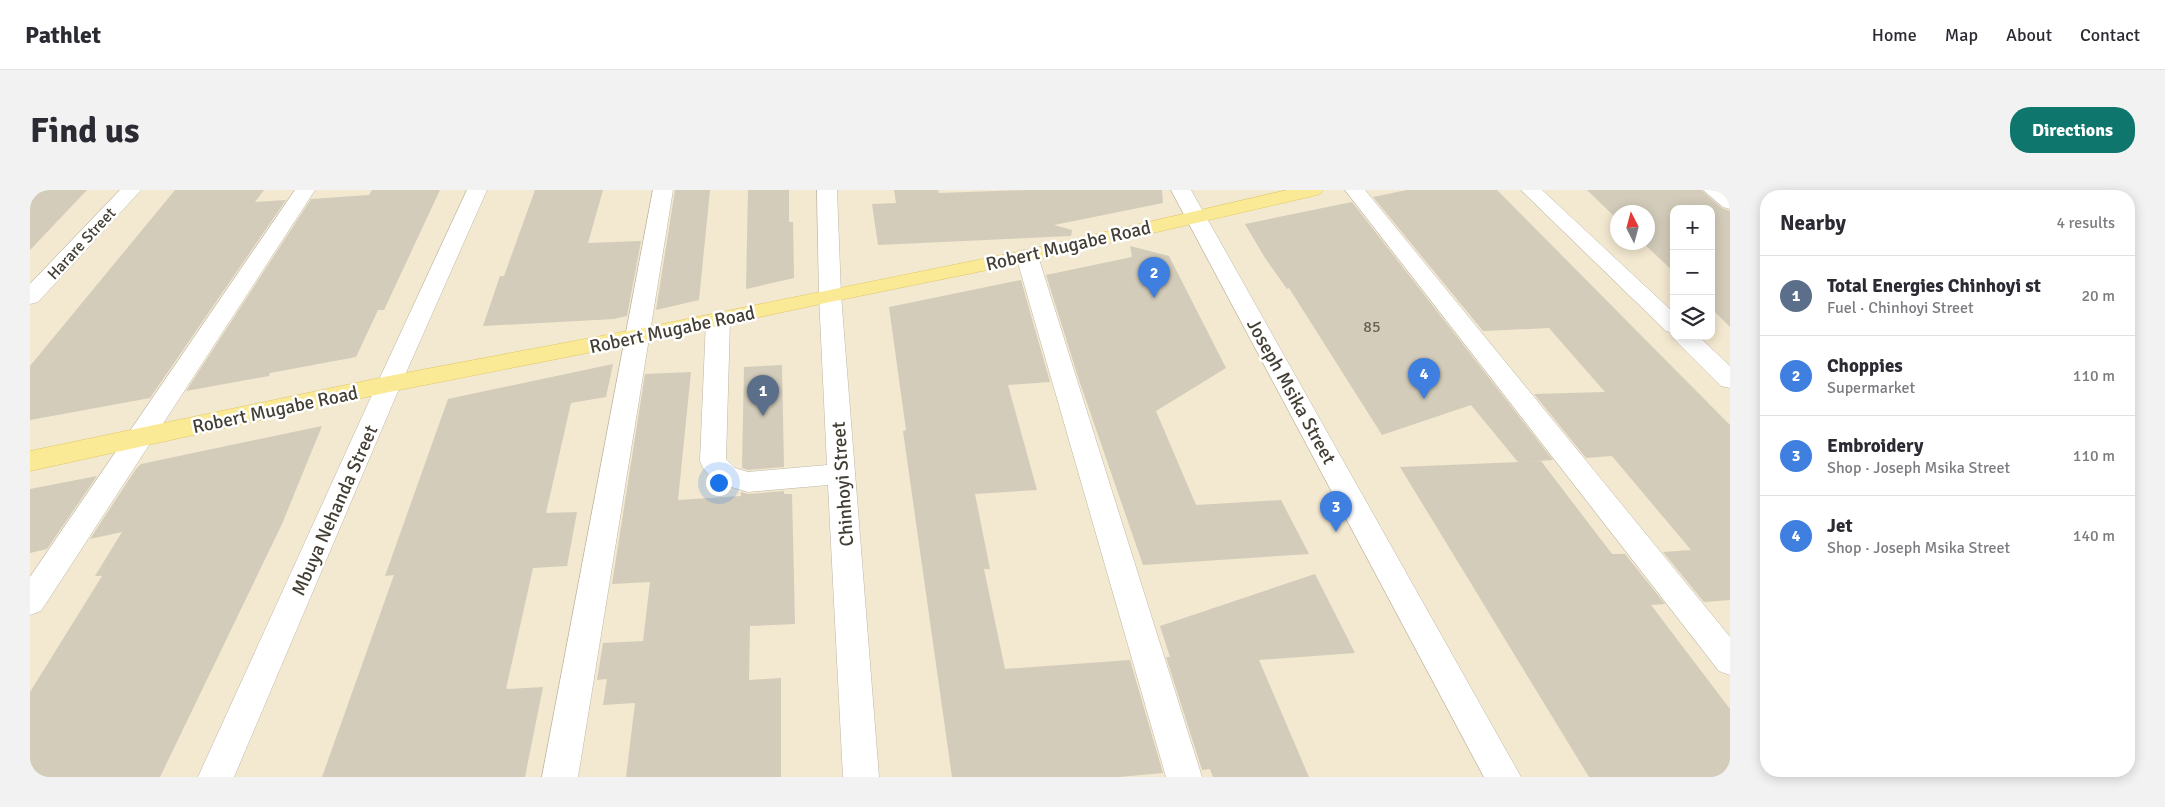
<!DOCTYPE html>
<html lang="en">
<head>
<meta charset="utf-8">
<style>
  body { margin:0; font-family:Signika,sans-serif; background:#f2f2f3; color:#2b2b33 }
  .controls { position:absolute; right:15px; top:15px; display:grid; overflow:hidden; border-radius:10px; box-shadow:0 2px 12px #0003 }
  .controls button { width:45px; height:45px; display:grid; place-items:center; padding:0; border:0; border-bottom:1px solid #e1e1e2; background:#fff; color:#2b2b33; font:25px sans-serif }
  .compass { position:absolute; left:1580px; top:15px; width:45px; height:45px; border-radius:50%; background:#fff; box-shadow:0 2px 12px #0003; rotate:354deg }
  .you { position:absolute; left:688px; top:292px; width:18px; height:18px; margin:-12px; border:4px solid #fff; border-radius:50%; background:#1a73e8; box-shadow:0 0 0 8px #1a73e833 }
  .badge { display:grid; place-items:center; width:32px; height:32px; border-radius:50%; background:#0f766e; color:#fff; font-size:16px; font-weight:700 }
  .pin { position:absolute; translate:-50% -41px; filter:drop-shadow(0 1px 2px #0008) }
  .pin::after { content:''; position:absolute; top:26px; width:18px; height:15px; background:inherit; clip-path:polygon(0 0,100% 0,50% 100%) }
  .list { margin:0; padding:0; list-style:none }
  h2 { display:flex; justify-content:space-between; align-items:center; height:65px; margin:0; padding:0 20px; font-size:21px }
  h2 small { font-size:16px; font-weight:400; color:#7c7c81 }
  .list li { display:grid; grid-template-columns:32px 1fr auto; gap:15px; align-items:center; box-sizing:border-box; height:80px; padding:0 20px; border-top:1px solid #e1e1e2 }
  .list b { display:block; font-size:19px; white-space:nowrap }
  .list p { margin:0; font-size:16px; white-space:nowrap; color:#7c7c81 }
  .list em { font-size:16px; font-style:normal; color:#7c7c81 }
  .icon { flex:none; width:28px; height:28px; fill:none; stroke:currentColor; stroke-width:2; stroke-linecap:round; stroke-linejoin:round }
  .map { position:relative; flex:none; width:1700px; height:587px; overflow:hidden; border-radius:20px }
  header { display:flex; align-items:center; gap:30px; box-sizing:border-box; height:70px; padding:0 25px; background:#fff; border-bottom:1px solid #e1e1e2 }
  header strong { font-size:24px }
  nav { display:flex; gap:28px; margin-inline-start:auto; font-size:18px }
  .intro { display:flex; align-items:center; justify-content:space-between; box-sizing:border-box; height:120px; padding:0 30px }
  h1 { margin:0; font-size:35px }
  .button { padding:12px 22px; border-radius:20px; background:#0f766e; color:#fff; font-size:18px; font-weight:700 }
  main { display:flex; gap:30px; padding:0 30px }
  aside { flex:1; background:#fff; border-radius:20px; box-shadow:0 2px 12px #0003 }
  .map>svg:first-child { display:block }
  .commercial { fill:#f3e8d0; fill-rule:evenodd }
  .building { fill:#d3ccba }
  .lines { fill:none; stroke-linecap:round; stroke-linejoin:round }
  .minor-casing { stroke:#bdb8a8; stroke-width:1 }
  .major-casing { stroke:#dfc865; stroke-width:1 }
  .minor { fill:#fff; fill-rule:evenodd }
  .major { fill:#fae995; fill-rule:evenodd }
  .labels { text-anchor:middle; stroke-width:5; stroke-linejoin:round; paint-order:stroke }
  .far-street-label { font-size:16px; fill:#443f35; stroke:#fff }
  .number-label { font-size:16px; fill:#686256 }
  .street-label { font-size:19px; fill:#443f35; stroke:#fff }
</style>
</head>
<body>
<header>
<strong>Pathlet</strong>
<nav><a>Home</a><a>Map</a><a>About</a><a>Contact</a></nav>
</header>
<div class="intro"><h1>Find us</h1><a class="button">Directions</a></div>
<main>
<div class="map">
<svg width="1700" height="587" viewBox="0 0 1700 587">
  <rect width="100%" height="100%" fill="#f2efe5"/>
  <path class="commercial" d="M0,0H1700V587H0ZM1644,19H1681V146H1644ZM1588,22H1618V52H1588Z"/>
  <path class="building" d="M0,0H57L0,60Z
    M145,0H234L225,12L256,10L120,208L0,230V176Z
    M342,0H410L354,120H348L326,167L240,183L239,186L156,201L281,9L339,5Z
    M505,0H573L558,53L611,51L597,126L584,129L453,136L470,86H474Z
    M645,0H680L669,110L626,120Z
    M718,0H759V32H763L764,88L716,99Z
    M864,0H908L909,3L998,0H1132L1133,13L1024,35L1042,40L1041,46L848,55L842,14L866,13Z
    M1377,0H1467L1700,235V410L1674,412L1633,362L1661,360L1582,266L1556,268L1504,204L1575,202L1519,138L1453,141L1343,7Z
    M1557,0H1671L1692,18L1700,21V137L1681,118V19H1644V82L1612,52H1618V22H1588V30Z
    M1322,12L1523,270L1488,272L1441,215L1352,245L1259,98L1257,99L1235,68L1215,34Z
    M1100,56L1139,66L1196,178L1126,221L1166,315L1251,310L1279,364L1113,375L1049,190L1016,85L1102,67Z
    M991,90L1020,192L978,195L1007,300L945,304L960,379H954L975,479L1100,470L1133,583L1089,587H922L873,241L876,240L859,117Z
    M583,174L576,207L541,213L516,323L547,322L537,376L503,378L476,499L513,497L495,587H292L364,385L355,386L418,209Z
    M752,175L754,277L718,280L712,278L714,177Z
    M661,182L648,310L711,306V302L718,304L754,301V304H762L765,434L720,436L719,490L751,488V587H596L605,513L573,515L577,489L567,490L573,453L613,451L620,392L582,394L615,184Z
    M292,236L252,334L130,587H0V502L72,386H65L92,342L60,349L106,279L111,274Z
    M1511,271L1582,364H1595L1635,414L1621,415L1700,519V587H1559L1370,277Z
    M67,286L17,359L0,363V299Z
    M1285,384L1325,463L1229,470L1279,587H1183L1180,579L1172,580L1136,467H1140L1130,436Z"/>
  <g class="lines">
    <defs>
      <path id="minor" d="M90,0H111L8,112L0,114V94Z
        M265,0H285L11,421L0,425V387Z
        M437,0H457L371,194L204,587H168L347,194Z
        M623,0H643L548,587H512Z
        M787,0H807L811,105L849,587H813L798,295L718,302L685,292L673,278L670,271L676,130L680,125L688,123L696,125L700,130L696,269L705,278L718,282L797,275L789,105Z
        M1141,0H1161L1491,587H1454Z
        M1315,0H1335L1700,447V485L1689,481Z
        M1491,0H1512L1644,123V143L1636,141Z
        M1673,0H1695L1700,4V19L1693,17Z
        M997,60L1005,61L1008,66L1172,587H1136L986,66L989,61Z
        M1644,144V146H1668L1700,176V198L1691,196L1646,151L1642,146Z"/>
      <path id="major" d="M1257,0H1293L1290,4L1283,6L997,72L800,112L608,153L359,202L0,281V261L359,186L608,139L997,60Z"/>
    </defs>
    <use href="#minor" class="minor-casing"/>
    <use href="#major" class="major-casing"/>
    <use href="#minor" class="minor"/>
    <use href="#major" class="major"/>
  </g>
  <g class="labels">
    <g class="far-street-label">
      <text transform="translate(51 53) rotate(-47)" y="6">Harare Street</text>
    </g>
    <g class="number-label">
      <text x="1342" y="142">85</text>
    </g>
    <g class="street-label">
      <text transform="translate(1038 55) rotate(-13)" y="7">Robert Mugabe Road</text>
      <text transform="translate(642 139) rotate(-12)" y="7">Robert Mugabe Road</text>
      <text transform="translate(1262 201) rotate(61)" y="7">Joseph Msika Street</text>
      <text transform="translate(245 219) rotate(-12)" y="7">Robert Mugabe Road</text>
      <text transform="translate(812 294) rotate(-94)" y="7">Chinhoyi Street</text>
      <text transform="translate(304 320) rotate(-66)" y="7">Mbuya Nehanda Street</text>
    </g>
  </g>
</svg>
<div class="controls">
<button>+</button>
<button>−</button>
<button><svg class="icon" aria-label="layers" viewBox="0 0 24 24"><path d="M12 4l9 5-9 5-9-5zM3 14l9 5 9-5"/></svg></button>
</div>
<svg class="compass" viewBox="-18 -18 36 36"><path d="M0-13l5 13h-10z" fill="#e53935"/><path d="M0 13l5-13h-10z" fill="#7c7c81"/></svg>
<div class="you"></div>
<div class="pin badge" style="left:733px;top:226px;background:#5c6f8a">1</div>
<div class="pin badge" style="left:1124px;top:108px;background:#3f7fe0">2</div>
<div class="pin badge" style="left:1306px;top:342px;background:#3f7fe0">3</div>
<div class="pin badge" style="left:1394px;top:209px;background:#3f7fe0">4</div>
</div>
<aside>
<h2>Nearby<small>4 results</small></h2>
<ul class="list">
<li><span class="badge" style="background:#5c6f8a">1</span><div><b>Total Energies Chinhoyi st</b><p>Fuel · Chinhoyi Street</p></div><em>20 m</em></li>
<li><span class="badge" style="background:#3f7fe0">2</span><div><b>Choppies</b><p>Supermarket</p></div><em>110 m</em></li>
<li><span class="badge" style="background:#3f7fe0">3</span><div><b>Embroidery</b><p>Shop · Joseph Msika Street</p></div><em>110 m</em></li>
<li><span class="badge" style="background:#3f7fe0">4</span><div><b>Jet</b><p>Shop · Joseph Msika Street</p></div><em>140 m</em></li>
</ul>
</aside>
</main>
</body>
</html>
